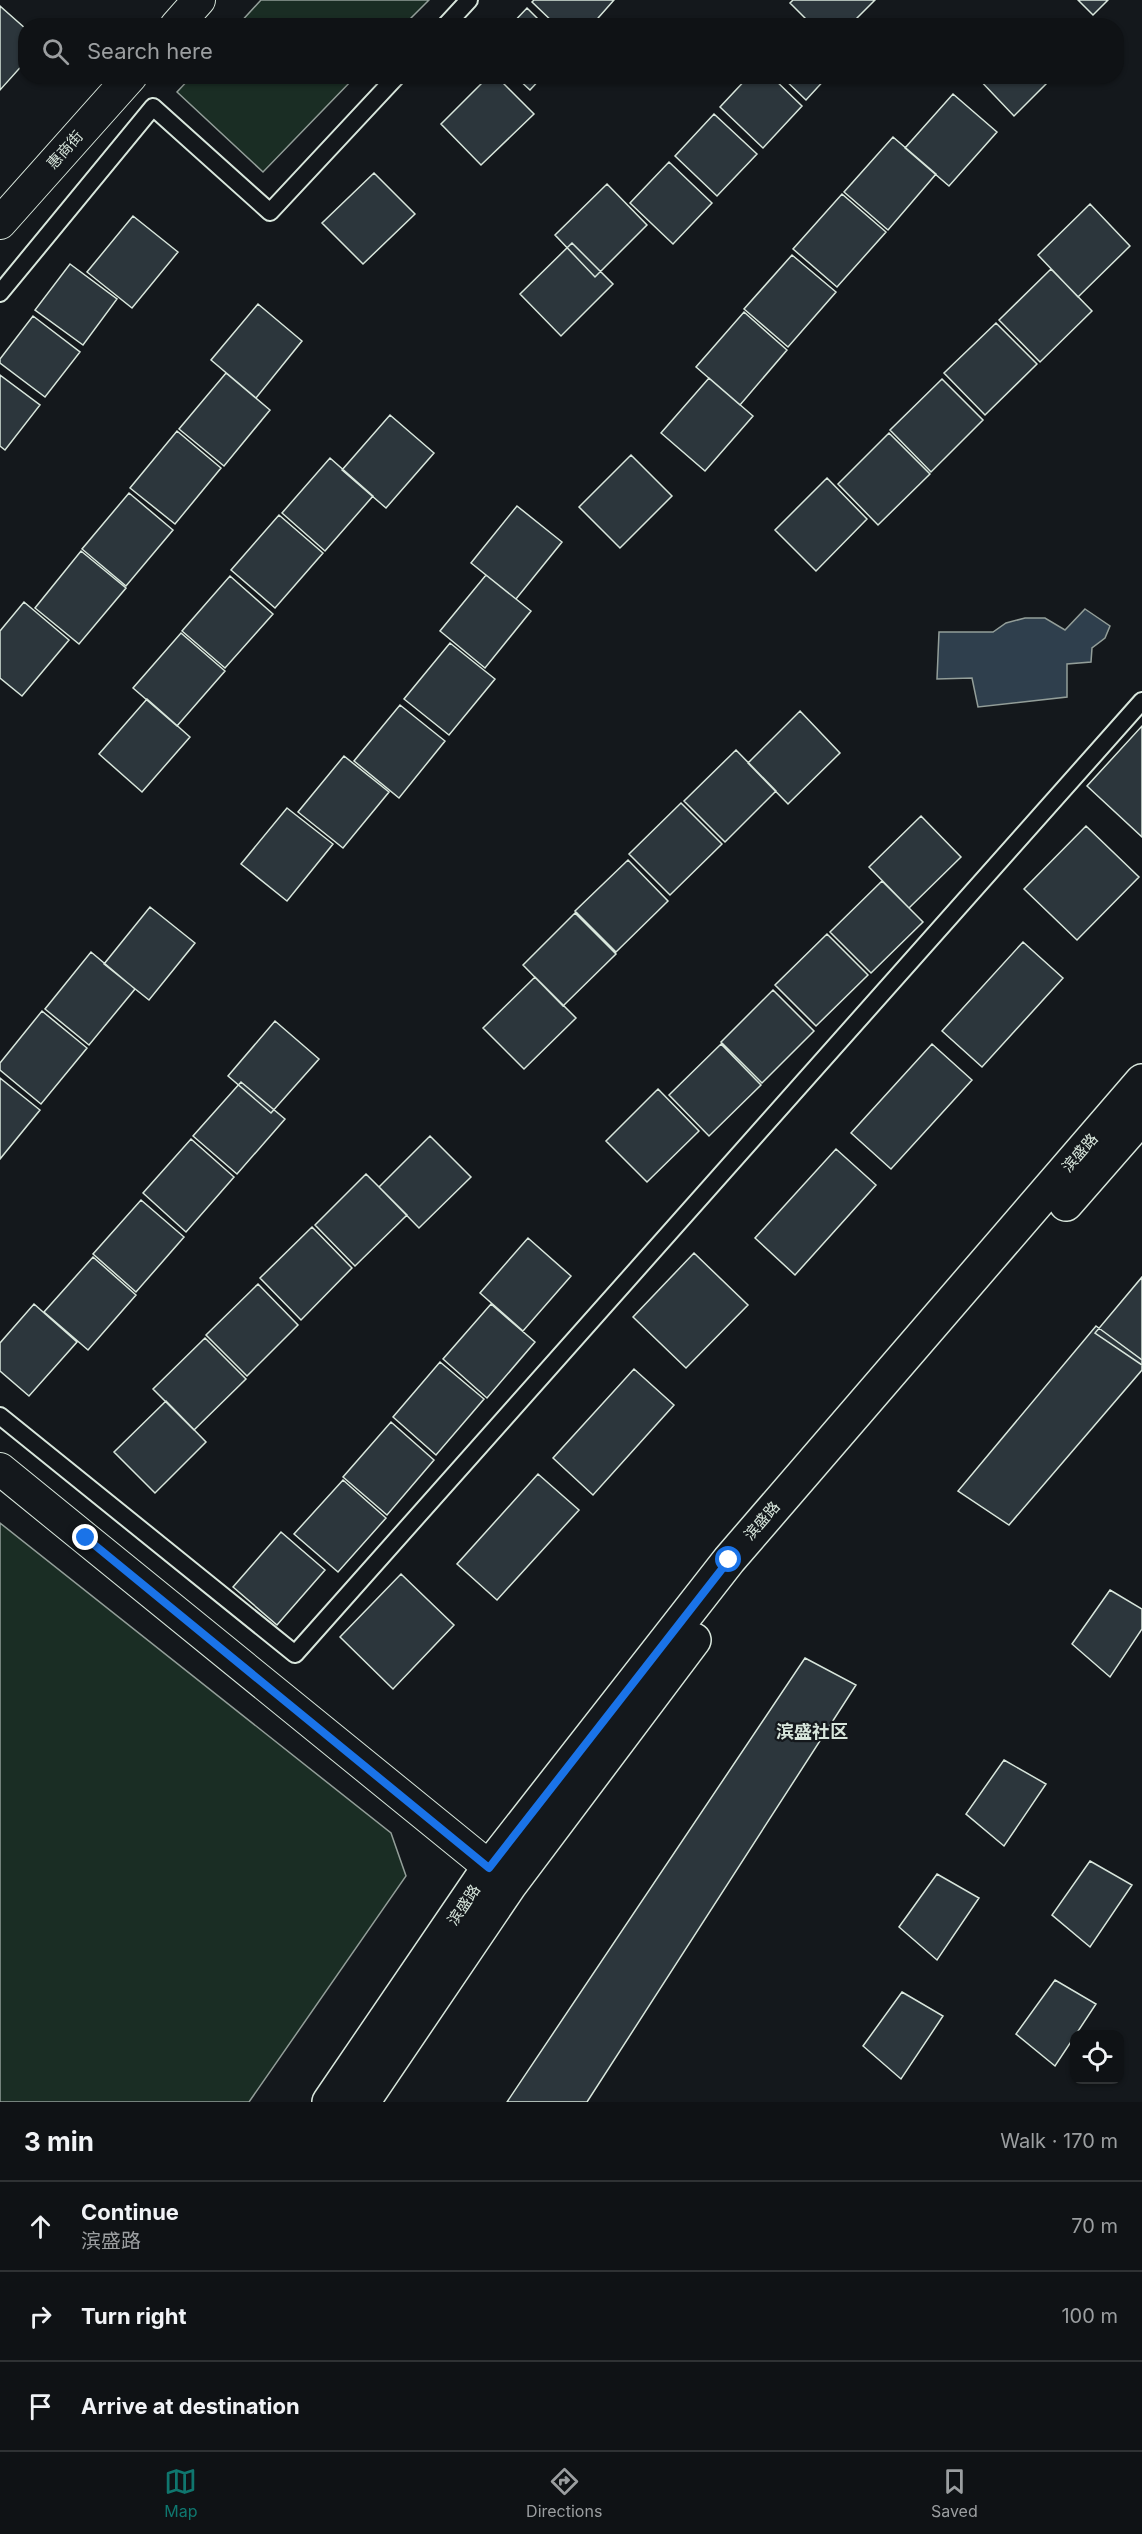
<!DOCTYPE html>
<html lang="en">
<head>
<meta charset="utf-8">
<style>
  body { margin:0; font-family:Inter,"Noto Sans SC",sans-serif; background:#181b1e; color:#f1f3f6 }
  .controls { position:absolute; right:18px; bottom:18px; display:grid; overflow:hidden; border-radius:12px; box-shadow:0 2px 4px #0004 }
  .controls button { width:54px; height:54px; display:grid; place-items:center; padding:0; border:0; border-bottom:2px solid #2f3234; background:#0f1215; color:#f1f3f6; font:30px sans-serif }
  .stop { position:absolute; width:18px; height:18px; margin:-14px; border:4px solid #1a73e8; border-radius:50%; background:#fff }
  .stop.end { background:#1a73e8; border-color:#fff; box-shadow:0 2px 6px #0008 }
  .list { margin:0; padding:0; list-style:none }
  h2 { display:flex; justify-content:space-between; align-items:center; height:78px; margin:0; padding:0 24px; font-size:26px }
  h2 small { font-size:20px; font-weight:400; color:#9b9ea0 }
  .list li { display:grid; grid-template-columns:39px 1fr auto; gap:18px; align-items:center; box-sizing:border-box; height:90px; padding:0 24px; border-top:2px solid #2f3234 }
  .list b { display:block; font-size:22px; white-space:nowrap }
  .list p { margin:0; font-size:20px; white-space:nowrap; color:#9b9ea0 }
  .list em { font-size:20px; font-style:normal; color:#9b9ea0 }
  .icon { flex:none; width:33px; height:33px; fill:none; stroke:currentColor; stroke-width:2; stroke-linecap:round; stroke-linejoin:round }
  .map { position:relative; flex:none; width:1142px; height:2102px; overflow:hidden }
  .search { position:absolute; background:#0f1215; box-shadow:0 2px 4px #0004; left:18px; right:18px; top:18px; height:66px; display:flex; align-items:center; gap:15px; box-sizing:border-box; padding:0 21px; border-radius:24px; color:#9b9ea0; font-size:22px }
  .sheet { height:348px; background:#0f1215 }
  nav { display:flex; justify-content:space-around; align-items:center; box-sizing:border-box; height:84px; border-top:2px solid #2f3234; background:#0f1215; font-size:16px; color:#9b9ea0 }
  nav a { display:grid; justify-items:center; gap:3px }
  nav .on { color:#0f766e }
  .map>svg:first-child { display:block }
  .green { fill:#1a2d24; stroke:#939e99; stroke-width:1.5 }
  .water { fill:#2f3f4d; stroke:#939e99; stroke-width:1.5 }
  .building { fill:#2c363c; stroke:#d8e6dc; stroke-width:1.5 }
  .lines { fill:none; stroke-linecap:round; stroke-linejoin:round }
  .lane-casing { stroke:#d8e6dc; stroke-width:20 }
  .street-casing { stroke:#d8e6dc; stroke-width:34 }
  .secondary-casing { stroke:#d8e6dc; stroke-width:36 }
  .lane { stroke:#14181c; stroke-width:16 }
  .street { stroke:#14181c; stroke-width:32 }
  .secondary { stroke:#14181c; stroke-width:33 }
  .route { stroke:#1a73e8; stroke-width:8 }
  .labels { text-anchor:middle; stroke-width:4.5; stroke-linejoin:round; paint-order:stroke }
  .street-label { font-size:15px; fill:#d8e6dc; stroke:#14181c }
  .quarter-label { font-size:18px; font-weight:bold; fill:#d8e6dc; stroke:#14181c }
</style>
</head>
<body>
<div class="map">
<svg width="1142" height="2102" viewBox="0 0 1142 2102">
  <rect width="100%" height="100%" fill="#14181c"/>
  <path class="green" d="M261,0H429L404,25H238Z
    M191,77V76L355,77L263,172L177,92Z
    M0,1523L391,1833L406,1876L249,2102H0Z"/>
  <path class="water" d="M1085,609L1110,626L1105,638L1092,648L1091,662L1067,664V697L978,707L972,678L937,679L939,632H993L1006,623L1025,618H1045L1065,630Z"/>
  <path class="building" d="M534,0H614L591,26H557L532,2Z
    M793,0H875L849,26H813L790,3Z
    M1078,0H1108L1093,15Z
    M0,6L26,29V61L0,90Z
    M527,8L545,26H510Z
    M489,76H496L534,114L481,165L441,124Z
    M515,76H543L530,90Z
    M749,76H771L802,106L763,148L720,107Z
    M781,76H828L806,100Z
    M976,76H1054L1014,116Z
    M953,94L997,132L949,186L905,148Z
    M714,114L757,154L717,196L675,156Z
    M893,137L936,174L888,230L844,192Z
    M669,162L712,203L673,244L630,203Z
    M374,173L415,214L363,264L322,223Z
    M607,184L647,225L595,277L555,235Z
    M842,194L886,232L837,287L793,249Z
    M1090,204L1130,246L1078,297L1038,255Z
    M133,216L178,252L132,308L87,272Z
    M572,243L613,284L561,336L520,294Z
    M792,255L836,292L788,347L744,309Z
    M70,264L117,299L83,345L35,310Z
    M1051,269L1092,311L1040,362L999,320Z
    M258,304L302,341L256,398L211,360Z
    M744,312L787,350L740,405L696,367Z
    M33,316L80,352L45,397L0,363V359Z
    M996,323L1037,364L985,415L944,373Z
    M226,373L270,410L224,466L179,429Z
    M0,375L40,405L5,450L0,446Z
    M709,378L753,416L705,471L661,433Z
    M942,379L983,420L931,472L890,430Z
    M390,415L434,453L386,508L342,470Z
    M177,431L221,468L175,524L130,488Z
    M889,433L930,474L878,525L838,484Z
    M631,455L672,496L620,548L579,507Z
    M330,458L373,496L325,551L282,513Z
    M827,478L867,519L816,571L775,530Z
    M129,493L173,530L126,586L82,549Z
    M517,506L562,542L516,599L471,563Z
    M279,515L323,553L275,608L231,570Z
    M81,551L126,588L79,644L35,608Z
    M486,575L531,611L485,668L440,631Z
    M230,576L273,614L225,668L182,631Z
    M24,602L69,640L22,696L0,678V631Z
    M181,633L225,671L177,726L133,688Z
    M450,643L495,679L449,735L404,699Z
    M147,699L190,737L142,792L99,754Z
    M400,705L445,741L399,798L354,761Z
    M800,711L840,753L788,804L748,763Z
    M1142,726V837L1087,786Z
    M736,750L776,791L725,842L684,801Z
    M344,756L389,792L343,848L298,812Z
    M681,803L722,844L670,895L629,854Z
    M287,808L333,844L287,901L241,864Z
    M921,816L961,857L909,908L869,867Z
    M1086,826L1139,877L1077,940L1024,889Z
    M628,860L668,901L616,952L575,911Z
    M882,881L923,922L871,973L830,932Z
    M150,907L195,943L149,1000L104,964Z
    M575,913L616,954L563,1006L523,965Z
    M827,934L868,975L816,1026L775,985Z
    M1023,942L1063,978L982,1067L942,1031Z
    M91,952L135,989L89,1045L45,1009Z
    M535,977L576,1018L524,1069L483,1028Z
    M773,990L814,1031L762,1083L721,1042Z
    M42,1011L87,1048L41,1104L0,1070V1063Z
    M275,1021L319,1059L271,1113L228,1076Z
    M721,1044L761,1085L709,1136L669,1095Z
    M932,1044L972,1080L891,1169L851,1133Z
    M0,1078L40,1110L0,1159Z
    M241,1082L285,1119L237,1174L193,1136Z
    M658,1089L699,1131L647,1182L606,1141Z
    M430,1136L471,1177L419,1228L379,1187Z
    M191,1139L234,1177L186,1232L143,1193Z
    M836,1149L876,1185L795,1275L755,1238Z
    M366,1174L407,1215L355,1266L315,1225Z
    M141,1200L184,1237L136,1292L93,1254Z
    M312,1227L352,1268L301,1320L260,1278Z
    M528,1238L571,1276L523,1331L480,1293Z
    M694,1253L748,1305L686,1368L633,1317Z
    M93,1257L136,1295L88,1350L44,1312Z
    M1142,1277V1365L1095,1333Z
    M258,1284L298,1325L247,1376L206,1335Z
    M34,1304L77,1342L29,1396L0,1371V1343Z
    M491,1304L535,1342L487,1398L443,1359Z
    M1096,1326L1142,1360V1370L1009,1525L958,1491Z
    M205,1338L246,1379L194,1430L153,1389Z
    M440,1362L484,1399L436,1455L393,1417Z
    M634,1369L674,1405L593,1495L553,1458Z
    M166,1401L206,1442L155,1493L114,1452Z
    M391,1422L434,1460L387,1515L343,1477Z
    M538,1474L579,1510L497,1600L457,1564Z
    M343,1480L386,1518L338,1572L294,1534Z
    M281,1532L325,1570L277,1625L233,1587Z
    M401,1574L454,1625L393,1689L340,1637Z
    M1110,1590L1142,1609V1629L1110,1677L1072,1644Z
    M805,1658L856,1685L587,2102H507Z
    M1004,1760L1046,1784L1004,1846L966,1814Z
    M1090,1861L1132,1885L1090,1947L1052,1915Z
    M937,1874L979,1898L937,1960L899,1927Z
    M1055,1980L1096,2004L1055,2066L1016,2034Z
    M902,1992L943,2016L901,2079L863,2046Z"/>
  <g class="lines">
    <defs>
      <path id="lane" d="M445,26L469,0
        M0,293L153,107L270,212L397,76
        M0,1416L295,1654L1142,701"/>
      <path id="street" d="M176,26L199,0
        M0,223L131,76
        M0,1469L509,1883"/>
      <path id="secondary" d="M1066,1204L1142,1117
        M329,2102L489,1867L729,1560L1142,1081
        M363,2102L510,1885L694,1640"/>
    </defs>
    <use href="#lane" class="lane-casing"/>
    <use href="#street" class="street-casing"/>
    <use href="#secondary" class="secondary-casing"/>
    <use href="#lane" class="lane"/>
    <use href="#street" class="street"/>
    <use href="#secondary" class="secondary"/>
  </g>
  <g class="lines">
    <path class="route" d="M86,1538L489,1868L729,1560"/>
  </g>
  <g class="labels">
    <g class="street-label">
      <text transform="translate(65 150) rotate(-48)" y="5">惠商街</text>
      <text transform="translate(1080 1153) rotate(-49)" y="5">滨盛路</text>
      <text transform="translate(762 1521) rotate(-49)" y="5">滨盛路</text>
      <text transform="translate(464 1905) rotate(-56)" y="5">滨盛路</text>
    </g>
    <g class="quarter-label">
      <text x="812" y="1738">滨盛社区</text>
    </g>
  </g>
</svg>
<div class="controls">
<button><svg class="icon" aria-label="locate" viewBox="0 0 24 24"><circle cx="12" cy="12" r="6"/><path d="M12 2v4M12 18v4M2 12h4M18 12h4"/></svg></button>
</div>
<div class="stop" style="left:729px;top:1560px"></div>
<div class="stop end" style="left:86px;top:1538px"></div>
<div class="search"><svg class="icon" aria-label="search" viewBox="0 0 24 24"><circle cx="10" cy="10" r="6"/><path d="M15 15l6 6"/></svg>Search here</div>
</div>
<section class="sheet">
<h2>3 min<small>Walk · 170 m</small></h2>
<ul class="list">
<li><svg class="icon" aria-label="ahead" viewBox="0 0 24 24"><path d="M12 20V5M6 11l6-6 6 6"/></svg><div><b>Continue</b><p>滨盛路</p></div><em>70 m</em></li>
<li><svg class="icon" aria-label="right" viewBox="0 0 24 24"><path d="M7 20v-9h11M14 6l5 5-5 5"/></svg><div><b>Turn right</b></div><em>100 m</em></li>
<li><svg class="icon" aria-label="arrive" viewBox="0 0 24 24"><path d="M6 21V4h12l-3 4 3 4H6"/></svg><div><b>Arrive at destination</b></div></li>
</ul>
</section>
<nav>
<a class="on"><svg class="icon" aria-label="map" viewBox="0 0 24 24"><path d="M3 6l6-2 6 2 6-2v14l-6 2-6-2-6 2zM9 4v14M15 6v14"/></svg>Map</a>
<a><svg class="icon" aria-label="directions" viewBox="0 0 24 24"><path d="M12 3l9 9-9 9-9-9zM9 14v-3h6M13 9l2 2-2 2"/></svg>Directions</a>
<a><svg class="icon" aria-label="saved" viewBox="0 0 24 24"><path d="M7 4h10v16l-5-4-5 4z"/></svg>Saved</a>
</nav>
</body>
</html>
